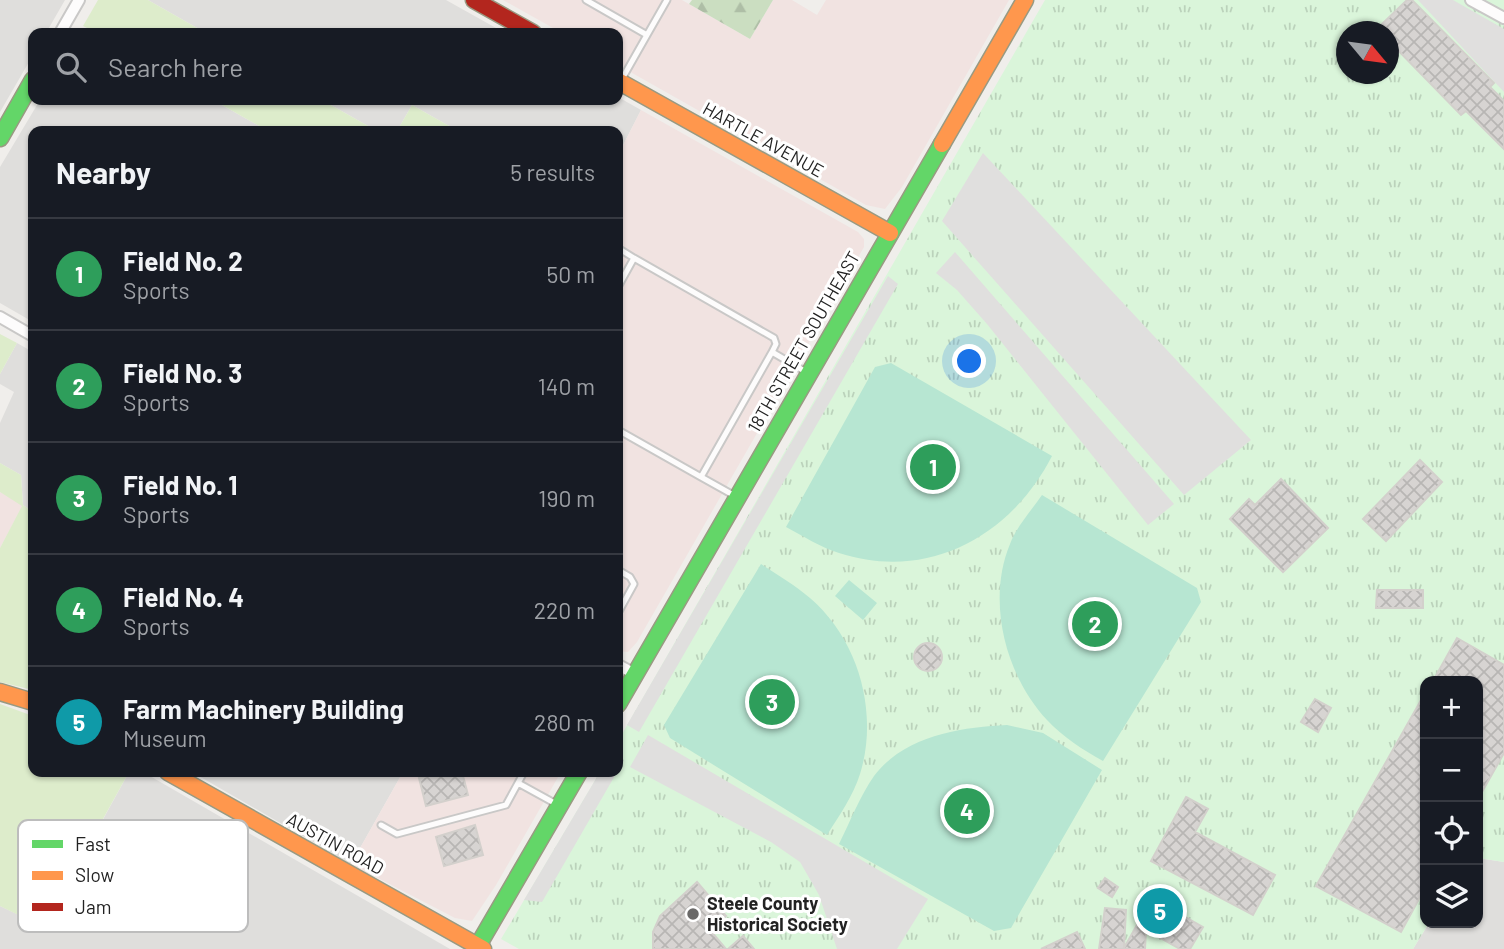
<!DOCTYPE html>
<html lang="en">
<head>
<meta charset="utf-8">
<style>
  body { margin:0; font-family:Barlow,sans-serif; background:#20242c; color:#f1f3f6 }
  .controls { position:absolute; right:21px; bottom:21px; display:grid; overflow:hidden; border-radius:14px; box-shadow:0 2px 5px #0004 }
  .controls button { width:63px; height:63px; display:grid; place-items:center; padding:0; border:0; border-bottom:2px solid #363941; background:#171b24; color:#f1f3f6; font:35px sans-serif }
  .compass { position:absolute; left:1336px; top:21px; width:63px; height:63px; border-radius:50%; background:#171b24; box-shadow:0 2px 5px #0004; rotate:119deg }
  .you { position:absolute; left:970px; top:362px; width:24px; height:24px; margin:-18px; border:5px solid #fff; border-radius:50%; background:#1a73e8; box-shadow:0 0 0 10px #1a73e833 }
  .badge { display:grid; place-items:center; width:46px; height:46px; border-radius:50%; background:#6a6968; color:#fff; font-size:23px; font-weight:700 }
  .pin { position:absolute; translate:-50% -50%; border:4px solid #fff; box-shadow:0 2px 7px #0006 }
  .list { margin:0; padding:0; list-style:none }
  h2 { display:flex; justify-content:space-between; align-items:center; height:91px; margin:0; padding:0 28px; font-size:30px }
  h2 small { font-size:23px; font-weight:400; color:#9ea1a6 }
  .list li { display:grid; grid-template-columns:46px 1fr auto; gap:21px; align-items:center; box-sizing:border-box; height:112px; padding:0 28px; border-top:2px solid #363941 }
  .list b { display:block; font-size:26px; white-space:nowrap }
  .list p { margin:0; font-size:23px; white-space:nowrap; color:#9ea1a6 }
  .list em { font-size:23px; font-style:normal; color:#9ea1a6 }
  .icon { flex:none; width:38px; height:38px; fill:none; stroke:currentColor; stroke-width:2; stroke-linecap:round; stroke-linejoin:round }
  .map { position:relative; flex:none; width:1504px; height:949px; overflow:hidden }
  .search { position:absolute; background:#171b24; box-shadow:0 2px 5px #0004; left:28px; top:28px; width:595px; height:77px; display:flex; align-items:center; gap:18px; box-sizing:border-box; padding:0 24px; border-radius:14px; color:#9ea1a6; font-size:26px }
  .panel { position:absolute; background:#171b24; box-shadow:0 2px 5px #0004; left:28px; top:126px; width:595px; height:651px; border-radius:14px }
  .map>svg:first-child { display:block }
  .residential { fill:#dfdedc }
  .commercial { fill:#f1e3e1 }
  .grass { fill:#ddeccb }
  .forest { fill:url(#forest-firs) }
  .park { fill:url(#park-tufts); fill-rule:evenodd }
  .pitch { fill:#b7e6d2 }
  .parking { fill:#e0dfde }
  .building { fill:url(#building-cross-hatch); stroke:#d3d0cc; stroke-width:2 }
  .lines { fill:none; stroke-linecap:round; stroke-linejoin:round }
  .lane-casing { stroke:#c9c8c7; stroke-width:9 }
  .street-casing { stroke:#c9c8c7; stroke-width:14 }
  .fast-casing { stroke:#999a82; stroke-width:19 }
  .slow-casing { stroke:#999a82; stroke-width:19 }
  .jam-casing { stroke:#999a82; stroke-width:19 }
  .lane { stroke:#fdfcfc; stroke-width:5 }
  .street { stroke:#fdfcfc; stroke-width:10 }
  .fast { stroke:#63d668; stroke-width:16 }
  .slow { stroke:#ff974d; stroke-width:16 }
  .jam { stroke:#b3261e; stroke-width:16 }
  .poi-dot { fill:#6a6968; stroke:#fff; stroke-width:2.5 }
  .labels { text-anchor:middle; stroke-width:6; stroke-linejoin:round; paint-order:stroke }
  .street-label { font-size:18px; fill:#222; stroke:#fff }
  .poi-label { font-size:18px; font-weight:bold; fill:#222; stroke:#fff; text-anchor:start }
  .key { fill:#fff; stroke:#bdbdbd; stroke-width:2 }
  .key-label { font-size:19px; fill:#222 }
</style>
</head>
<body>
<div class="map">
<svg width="1504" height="949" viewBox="0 0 1504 949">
  <defs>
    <pattern id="forest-firs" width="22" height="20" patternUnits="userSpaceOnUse" patternTransform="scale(1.75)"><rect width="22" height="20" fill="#cbdec1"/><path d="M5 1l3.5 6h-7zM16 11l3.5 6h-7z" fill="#aebea6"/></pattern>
    <pattern id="park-tufts" width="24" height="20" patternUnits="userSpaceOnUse" patternTransform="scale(1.75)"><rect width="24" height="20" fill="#daf5da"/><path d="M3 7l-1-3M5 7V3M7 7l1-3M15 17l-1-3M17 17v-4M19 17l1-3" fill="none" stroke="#bbd2bb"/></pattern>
    <pattern id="building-cross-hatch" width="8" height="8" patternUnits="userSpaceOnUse" patternTransform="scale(1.75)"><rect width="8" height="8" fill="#d7d4d2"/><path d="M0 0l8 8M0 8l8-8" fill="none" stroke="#b8b6b4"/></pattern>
  </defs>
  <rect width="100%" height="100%" fill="#f0eeeb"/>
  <path class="residential" d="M0,0H65L46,33H33V55L0,112Z
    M148,0H446L505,33H206Z
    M618,97L641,110L618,155V131H458L412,105L397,131H377L322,100H618Z
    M40,100H213L268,131H33V322L0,303V167Z
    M17,343L33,352V512L23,505L21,475L0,463V423L14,392L0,384V374Z
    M129,772H143L450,949H0V906L44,927Z
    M192,772H403L351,864Z
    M1478,858L1504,862V949H1413L1429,923H1478Z"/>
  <path class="commercial" d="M503,0H682L750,39L773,0H792L817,15L826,0H1009L902,187L885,209L866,205L618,65V33H562Z
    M641,110L858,232L864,239V247L637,642L628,652L618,651V155Z
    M0,492L23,505L0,548Z
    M403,772H561L496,885L472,921L455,918L351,864Z"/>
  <path class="grass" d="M98,0H148L206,33H97L83,26Z
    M213,100H322L377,131H268Z
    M412,105L458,131H397Z
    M0,334L17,343L0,374Z
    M0,463L21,475L23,505L33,512V690L0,682V548L22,506L0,492Z
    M0,704L33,716V772H129L43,927L0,906Z"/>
  <path class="forest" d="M692,0H773L750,39L689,4Z"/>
  <path class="park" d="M1045,0H1504V862L1478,858V681H1425V923H1429L1413,949H519L501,939L600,772H618V741ZM1346,32H1388V74H1346Z"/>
  <path class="pitch" d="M891,363L1052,456C1011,536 928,582 839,553C820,547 803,536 786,527L875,367Z
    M1042,495L1197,588L1201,602L1103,761C1083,750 1063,737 1047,720C1006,676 986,602 1010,544C1017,526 1031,511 1042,495Z
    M761,564C778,575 795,585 810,598C859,640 879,713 860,774C853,796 839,816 827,835L670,738L664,725Z
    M849,580L877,603L863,620L835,596Z
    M1007,725L1043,733L1102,770L1011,928L994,931L839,844C850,822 860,796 874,776C904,736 961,727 1007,725Z"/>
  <path class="parking" d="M1418,0H1453L1504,29V92Z
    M983,153L1251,440L1184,495L942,221Z
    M955,252L1174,504L1148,525L987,324L957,290L936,273Z
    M888,276L898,284L639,732L627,725Z
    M648,735L928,899L897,949H837L819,895L800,862L771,842L630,767Z
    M600,772H617L542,902L524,900Z"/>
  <path class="building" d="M1407,0H1412L1494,83L1490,87L1504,101V149L1466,111L1461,115L1389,41V31L1382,24Z
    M1420,460L1442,482L1386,541L1363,519Z
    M1281,479L1328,528L1283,572L1230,519L1249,499L1255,505Z
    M1377,590H1423V608H1376Z
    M1457,638L1504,665V753L1478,799V681H1433Z
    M914 657a14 14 0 1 1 28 0a14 14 0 1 1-28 0Z
    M1425,693V888L1401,932L1316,886Z
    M1315,699L1331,708L1318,732L1301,722Z
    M444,772H462L468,795L426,806L419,778Z
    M1186,797L1208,809L1195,832L1275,875L1253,915L1151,861Z
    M475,825L483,855L444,866L436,837Z
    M1105,878L1118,887L1112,897L1098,888Z
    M697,882L726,916L710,930L726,949H653V932L660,916Z
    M1152,898L1203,927L1190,949H1180L1146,930L1145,949H1099L1105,908L1126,910L1124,948Z
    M1077,932L1085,949H1041Z
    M743,936L754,949H728Z"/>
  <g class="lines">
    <defs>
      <path id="lane" d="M586,0L647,35L622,79
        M647,35L667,0
        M618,248L634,258
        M618,287L634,258L774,338L776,344L772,352
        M618,430L701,477
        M735,496L701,477L772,352L806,372
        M618,570L630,577L634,584L618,613
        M518,783L558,805
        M381,825L397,834L506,805L524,772"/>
      <path id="street" d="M1471,0L1504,18
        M60,33L79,0
        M0,317L33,336
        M618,665L635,674"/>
      <path id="fast" d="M0,138L33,80
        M618,704L942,144
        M476,949L579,772"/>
      <path id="slow" d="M618,81L890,233
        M942,144L1025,0
        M0,692L33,702
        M168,772L483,949"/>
      <path id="jam" d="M474,0L533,33"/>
    </defs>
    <use href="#lane" class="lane-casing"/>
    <use href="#street" class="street-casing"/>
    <use href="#fast" class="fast-casing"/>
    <use href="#slow" class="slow-casing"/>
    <use href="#jam" class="jam-casing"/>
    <use href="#lane" class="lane"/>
    <use href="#street" class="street"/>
    <use href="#fast" class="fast"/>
    <use href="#slow" class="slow"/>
    <use href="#jam" class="jam"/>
  </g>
  <circle class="poi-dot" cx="693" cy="914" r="7"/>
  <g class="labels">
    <g class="street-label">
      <text transform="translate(763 140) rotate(29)" y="6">HARTLE AVENUE</text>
      <text transform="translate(804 342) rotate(-60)" y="6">18TH STREET SOUTHEAST</text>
      <text transform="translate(335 844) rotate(29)" y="6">AUSTIN ROAD</text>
    </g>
    <g class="poi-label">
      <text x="707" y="910">Steele County<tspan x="707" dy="21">Historical Society</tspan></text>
    </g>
  </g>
  <rect x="18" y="820" width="230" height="112" rx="10" class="key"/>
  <rect x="32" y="840" width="31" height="8" fill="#63d668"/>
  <rect x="32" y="871" width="31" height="9" fill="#ff974d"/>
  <rect x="32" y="903" width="31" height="8" fill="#b3261e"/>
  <g class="key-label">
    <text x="75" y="851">Fast</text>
    <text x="75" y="882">Slow</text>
    <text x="75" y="914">Jam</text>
  </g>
</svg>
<div class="controls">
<button>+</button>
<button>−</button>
<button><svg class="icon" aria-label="locate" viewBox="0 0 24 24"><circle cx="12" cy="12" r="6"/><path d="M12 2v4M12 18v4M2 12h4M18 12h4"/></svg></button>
<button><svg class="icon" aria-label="layers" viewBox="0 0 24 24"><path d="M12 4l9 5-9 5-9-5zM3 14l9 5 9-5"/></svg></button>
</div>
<svg class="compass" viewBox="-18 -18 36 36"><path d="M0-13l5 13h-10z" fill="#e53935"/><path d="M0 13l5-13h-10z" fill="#9ea1a6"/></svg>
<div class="you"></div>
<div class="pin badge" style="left:933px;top:467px;background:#2e9e5b">1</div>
<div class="pin badge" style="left:1095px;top:624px;background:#2e9e5b">2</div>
<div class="pin badge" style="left:772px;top:702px;background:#2e9e5b">3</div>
<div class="pin badge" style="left:967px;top:811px;background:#2e9e5b">4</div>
<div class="pin badge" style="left:1160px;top:911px;background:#0f9aa8">5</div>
<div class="search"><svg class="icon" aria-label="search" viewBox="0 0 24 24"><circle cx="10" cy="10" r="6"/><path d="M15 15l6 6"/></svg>Search here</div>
<section class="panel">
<h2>Nearby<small>5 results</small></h2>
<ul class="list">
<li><span class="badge" style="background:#2e9e5b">1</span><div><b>Field No. 2</b><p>Sports</p></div><em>50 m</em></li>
<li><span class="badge" style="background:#2e9e5b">2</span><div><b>Field No. 3</b><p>Sports</p></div><em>140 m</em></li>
<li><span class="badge" style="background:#2e9e5b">3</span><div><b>Field No. 1</b><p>Sports</p></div><em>190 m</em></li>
<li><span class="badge" style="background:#2e9e5b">4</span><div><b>Field No. 4</b><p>Sports</p></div><em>220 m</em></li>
<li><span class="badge" style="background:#0f9aa8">5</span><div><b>Farm Machinery Building</b><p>Museum</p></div><em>280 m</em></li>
</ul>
</section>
</div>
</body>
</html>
